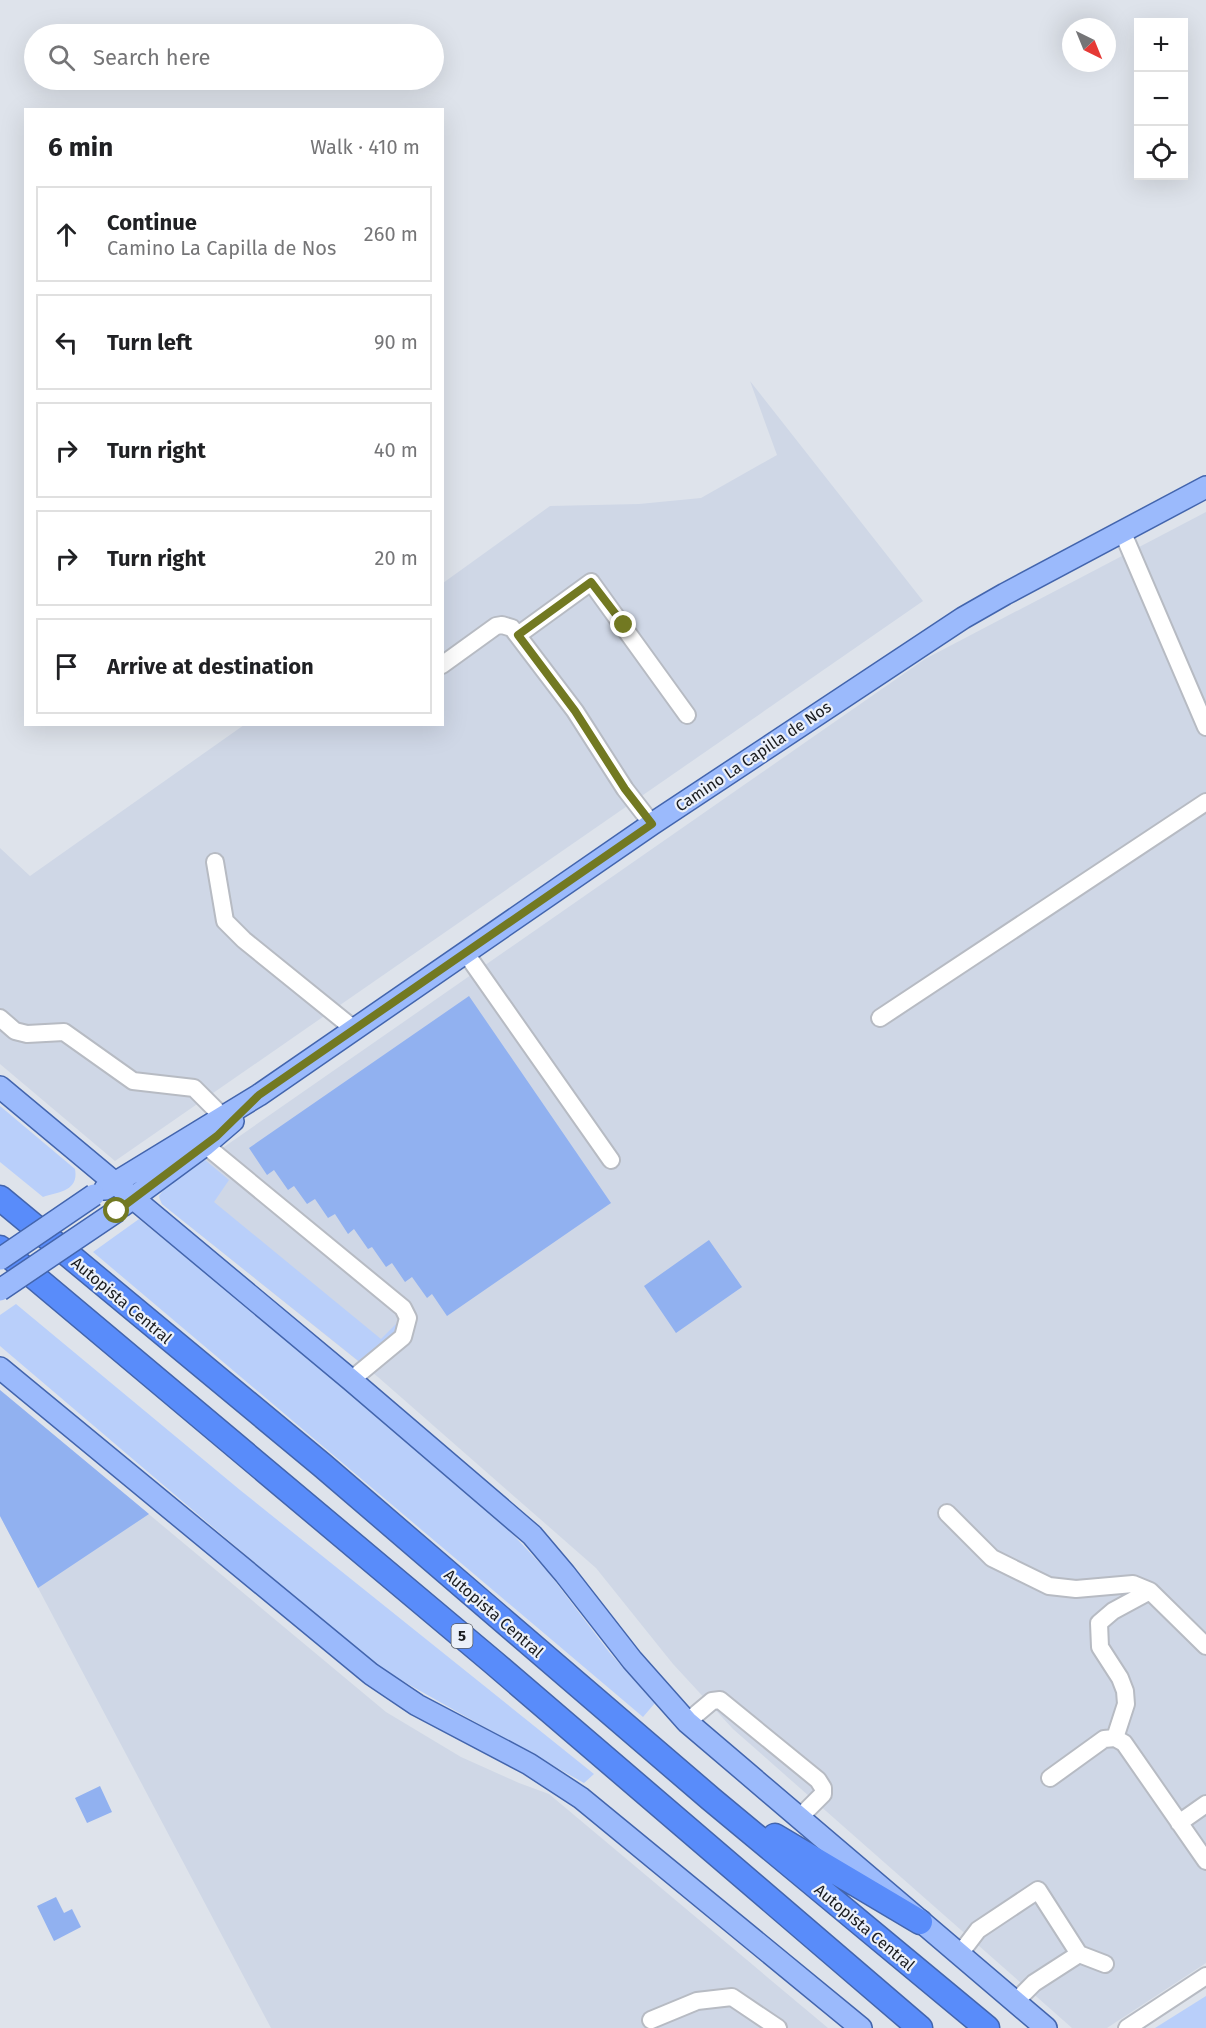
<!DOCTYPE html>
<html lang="en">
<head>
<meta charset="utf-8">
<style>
  body { margin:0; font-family:"Fira Sans",sans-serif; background:#f2f2f2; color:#202124 }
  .controls { position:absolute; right:18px; top:18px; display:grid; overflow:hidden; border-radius:0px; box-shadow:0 6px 24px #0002 }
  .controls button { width:54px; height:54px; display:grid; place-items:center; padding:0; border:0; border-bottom:2px solid #e0e0e0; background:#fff; color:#202124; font:30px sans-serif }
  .compass { position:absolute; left:1062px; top:18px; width:54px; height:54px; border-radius:50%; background:#fff; box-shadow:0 6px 24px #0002; rotate:137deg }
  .stop { position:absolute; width:18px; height:18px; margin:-14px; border:4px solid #727922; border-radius:50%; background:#fff }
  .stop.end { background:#727922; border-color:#fff; box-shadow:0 2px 6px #0008 }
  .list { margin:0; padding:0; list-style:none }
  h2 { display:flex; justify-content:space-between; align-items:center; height:78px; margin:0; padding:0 24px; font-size:26px }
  h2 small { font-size:20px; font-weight:400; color:#757577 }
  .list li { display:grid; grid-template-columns:39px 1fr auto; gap:18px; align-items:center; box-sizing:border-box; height:96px; margin:0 12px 12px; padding:0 12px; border:2px solid #e0e0e0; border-radius:0px }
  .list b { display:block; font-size:22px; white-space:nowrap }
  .list p { margin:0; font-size:20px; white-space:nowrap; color:#757577 }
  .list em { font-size:20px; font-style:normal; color:#757577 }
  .icon { flex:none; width:33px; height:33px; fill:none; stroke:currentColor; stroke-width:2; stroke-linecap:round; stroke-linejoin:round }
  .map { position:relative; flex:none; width:1206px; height:2028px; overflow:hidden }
  .search { position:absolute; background:#fff; box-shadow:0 6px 24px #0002; left:24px; top:24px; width:420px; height:66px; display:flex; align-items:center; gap:15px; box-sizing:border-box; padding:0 21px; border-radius:33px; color:#757577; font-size:22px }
  .panel { position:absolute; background:#fff; box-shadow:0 6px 24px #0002; left:24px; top:108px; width:420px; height:618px; border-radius:0px }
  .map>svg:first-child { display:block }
  .built { fill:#cfd7e6 }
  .green { fill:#b9cffa }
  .building { fill:#91b1f0 }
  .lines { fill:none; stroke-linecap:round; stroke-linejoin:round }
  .minor-casing { stroke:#b7bbc3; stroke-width:20 }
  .major-casing { stroke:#4365ad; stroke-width:24 }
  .highway-casing { stroke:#4365ad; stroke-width:27 }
  .minor { stroke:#fff; stroke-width:16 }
  .major { stroke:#9bbafc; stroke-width:21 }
  .highway { stroke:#598cfa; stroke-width:24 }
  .major-bridge-casing { stroke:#4365ad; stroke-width:24; stroke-linecap:butt }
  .major-bridge { stroke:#9bbafc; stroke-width:21 }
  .route { stroke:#727922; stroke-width:8 }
  .labels { text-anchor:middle; stroke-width:4.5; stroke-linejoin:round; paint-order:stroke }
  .shield { fill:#ebf0f9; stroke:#595c60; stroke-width:1.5 }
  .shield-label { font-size:15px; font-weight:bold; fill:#1a1c1f }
  .street-label { font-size:16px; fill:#1a1c1f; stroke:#ebf0f9 }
</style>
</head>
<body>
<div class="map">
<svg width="1206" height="2028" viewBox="0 0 1206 2028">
  <rect width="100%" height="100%" fill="#dee3eb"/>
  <path class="built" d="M750,381L923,601L115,1161L0,1064V848L30,876L244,725L442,724L443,583L550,506L639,504L701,498L777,455Z
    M1206,512V1963L1107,2028H1072L733,1729L673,1664L596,1568L378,1377L162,1204L159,1198L165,1188L925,659Z
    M0,1390L386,1712L461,1757L519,1783L549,1794L828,2028H271L0,1516Z"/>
  <path class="green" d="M0,1106L75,1169C79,1191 59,1192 43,1197L0,1162Z
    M205,1160L229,1180L214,1202L381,1339L397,1323L401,1328L361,1363L162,1204L159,1196L165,1188Z
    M139,1219L475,1494L548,1572L609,1652L655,1703L643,1717L93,1252Z
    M16,1304L240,1490L594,1774L584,1783L376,1666L0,1346V1315Z
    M1206,1996V2028H1155Z"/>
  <path class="building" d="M469,996L611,1203L447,1316L432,1294L427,1298L412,1277L405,1282L392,1263L386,1267L372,1247L368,1249L354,1229L348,1234L335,1214L328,1218L315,1199L307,1204L294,1186L288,1190L274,1170L267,1175L249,1148Z
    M709,1240L742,1287L676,1333L644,1286Z
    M0,1390L149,1514L38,1588L0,1516Z
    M100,1786L112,1812L87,1823L75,1798Z
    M56,1897L64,1913L72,1909L81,1927L54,1941L37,1906Z"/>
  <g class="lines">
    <defs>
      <path id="minor" d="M1122,531L1206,727
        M518,635L591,582L687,715
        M442,665L496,626L502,625L512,628L575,711L625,789L652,824
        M215,862L225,921L244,940L354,1029
        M465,952L611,1160
        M0,1018L15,1031L27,1034L64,1032L133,1081L194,1088L222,1116
        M880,1018L1206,802
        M205,1145L403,1308L408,1318L403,1337L351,1380
        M947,1513L992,1558L1049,1586L1076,1589L1133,1584L1150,1591L1206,1646
        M687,1722L712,1701L720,1700L818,1780L823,1788V1794L800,1817
        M1115,1738L1126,1704L1125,1691L1120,1678L1100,1647L1099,1623L1113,1611L1150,1591
        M1050,1778L1104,1739L1115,1738L1124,1743L1206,1861
        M1179,1823L1206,1804
        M959,1955L978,1930L1038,1890L1079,1954
        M1015,2002L1034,1983L1079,1954L1105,1964
        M651,2020L697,2001L732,1997L778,2028
        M1127,2028L1206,1976"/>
      <path id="major" d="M0,1087L351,1380L532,1535L565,1574L632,1660L687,1722L1046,2028
        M105,1189L259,1095L652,824L963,618L1005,594L1206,487
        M122,1206L205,1145L233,1121
        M0,1368L371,1674L417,1705L529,1764L581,1798L861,2028"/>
      <path id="highway" d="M0,1198L322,1465L711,1799L987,2028
        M0,1248L493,1662L920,2028
        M775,1836L920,1922"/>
    </defs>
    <use href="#minor" class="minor-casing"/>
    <use href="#major" class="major-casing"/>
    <use href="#highway" class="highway-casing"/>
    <use href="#minor" class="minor"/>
    <use href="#major" class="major"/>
    <use href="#highway" class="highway"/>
    <defs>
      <path id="major-bridge" d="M0,1259L94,1195
        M0,1290L117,1211"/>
    </defs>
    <use href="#major-bridge" class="major-bridge-casing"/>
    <use href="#major-bridge" class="major-bridge"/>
  </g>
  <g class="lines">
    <path class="route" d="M117,1211L217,1136L259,1095L652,824L625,789L575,711L518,635L591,582L624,625"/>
  </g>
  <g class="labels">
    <rect class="shield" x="451.5" y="1624" width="21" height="24" rx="4.5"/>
    <g class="shield-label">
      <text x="462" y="1641">5</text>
    </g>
    <g class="street-label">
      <text transform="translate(753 756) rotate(-34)" y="6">Camino La Capilla de Nos</text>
      <text transform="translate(122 1300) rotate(40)" y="6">Autopista Central</text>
      <text transform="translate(494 1613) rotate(41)" y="6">Autopista Central</text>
      <text transform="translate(865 1927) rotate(40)" y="6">Autopista Central</text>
    </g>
  </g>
</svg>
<div class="controls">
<button>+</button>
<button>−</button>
<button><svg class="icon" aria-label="locate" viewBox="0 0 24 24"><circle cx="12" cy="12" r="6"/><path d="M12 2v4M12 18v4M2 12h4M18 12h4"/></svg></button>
</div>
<svg class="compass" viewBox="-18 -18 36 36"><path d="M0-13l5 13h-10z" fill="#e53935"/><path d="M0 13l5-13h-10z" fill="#757577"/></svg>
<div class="stop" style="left:117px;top:1211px"></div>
<div class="stop end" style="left:624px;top:625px"></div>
<div class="search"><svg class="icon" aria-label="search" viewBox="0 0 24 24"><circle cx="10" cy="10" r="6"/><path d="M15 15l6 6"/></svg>Search here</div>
<section class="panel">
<h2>6 min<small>Walk · 410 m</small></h2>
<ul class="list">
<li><svg class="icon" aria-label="ahead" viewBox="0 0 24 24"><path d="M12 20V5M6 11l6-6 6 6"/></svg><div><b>Continue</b><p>Camino La Capilla de Nos</p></div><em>260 m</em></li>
<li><svg class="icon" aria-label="left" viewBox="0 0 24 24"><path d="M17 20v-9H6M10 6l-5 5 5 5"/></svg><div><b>Turn left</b></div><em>90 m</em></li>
<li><svg class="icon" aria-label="right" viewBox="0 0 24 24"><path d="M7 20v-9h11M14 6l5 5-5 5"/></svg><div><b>Turn right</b></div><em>40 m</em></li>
<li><svg class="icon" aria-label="right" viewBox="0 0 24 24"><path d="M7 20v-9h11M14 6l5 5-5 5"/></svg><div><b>Turn right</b></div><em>20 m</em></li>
<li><svg class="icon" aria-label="arrive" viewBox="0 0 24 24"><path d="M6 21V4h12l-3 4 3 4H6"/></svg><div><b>Arrive at destination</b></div></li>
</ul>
</section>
</div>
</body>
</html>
